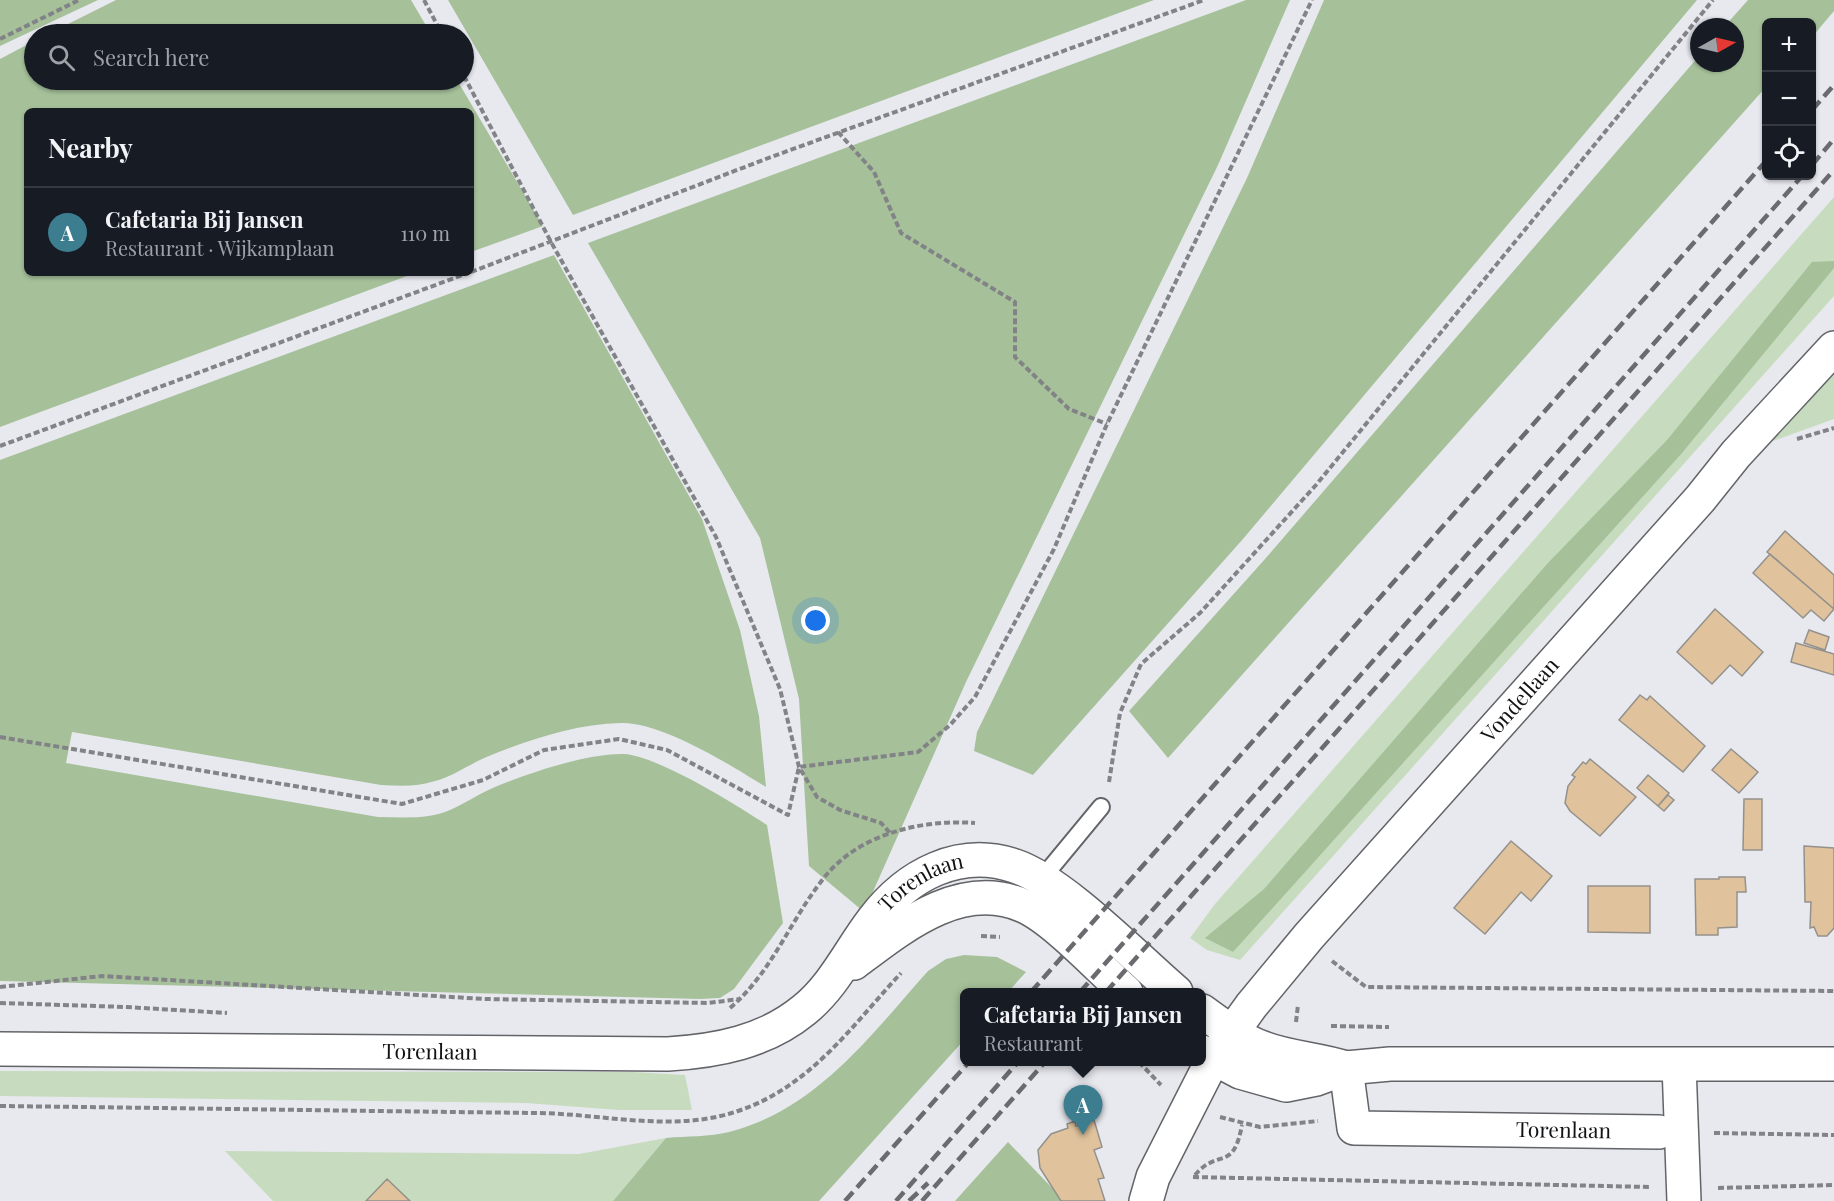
<!DOCTYPE html>
<html lang="en">
<head>
<meta charset="utf-8">
<style>
  body { margin:0; font-family:"Playfair Display",serif; background:#20242c; color:#f1f3f6 }
  .controls { position:absolute; right:18px; top:18px; display:grid; overflow:hidden; border-radius:9px; box-shadow:0 2px 4px #0004 }
  .controls button { width:54px; height:54px; display:grid; place-items:center; padding:0; border:0; border-bottom:2px solid #363941; background:#171b24; color:#f1f3f6; font:30px sans-serif }
  .compass { position:absolute; left:1690px; top:18px; width:54px; height:54px; border-radius:50%; background:#171b24; box-shadow:0 2px 4px #0004; rotate:82deg }
  .you { position:absolute; left:816px; top:621px; width:21px; height:21px; margin:-15px; border:4px solid #fff; border-radius:50%; background:#1a73e8; box-shadow:0 0 0 9px #1a73e833 }
  .badge { display:grid; place-items:center; width:39px; height:39px; border-radius:50%; background:#3c7e8f; color:#fff; font-size:20px; font-weight:700 }
  .pin { position:absolute; translate:-50% -50px; filter:drop-shadow(0 2px 3px #0008) }
  .pin::after { content:''; position:absolute; top:32px; width:21px; height:18px; background:inherit; clip-path:polygon(0 0,100% 0,50% 100%) }
  .popup { position:absolute; left:960px; top:988px; width:246px; height:78px; box-sizing:border-box; display:grid; place-content:center; border-radius:9px; background:#171b24; filter:drop-shadow(0 2px 4px #0005); font-size:20px; white-space:nowrap; color:#9ea1a6 }
  .popup b { font-size:22px; color:#f1f3f6 }
  .popup::after { content:''; position:absolute; left:50%; top:100%; margin-left:-12px; border:12px solid transparent; border-top-color:#171b24 }
  .list { margin:0; padding:0; list-style:none }
  h2 { display:flex; justify-content:space-between; align-items:center; height:78px; margin:0; padding:0 24px; font-size:26px }
  h2 small { font-size:20px; font-weight:400; color:#9ea1a6 }
  .list li { display:grid; grid-template-columns:39px 1fr auto; gap:18px; align-items:center; box-sizing:border-box; height:90px; padding:0 24px; border-top:2px solid #363941 }
  .list b { display:block; font-size:22px; white-space:nowrap }
  .list p { margin:0; font-size:20px; white-space:nowrap; color:#9ea1a6 }
  .list em { font-size:20px; font-style:normal; color:#9ea1a6 }
  .icon { flex:none; width:33px; height:33px; fill:none; stroke:currentColor; stroke-width:2; stroke-linecap:round; stroke-linejoin:round }
  .map { position:relative; flex:none; width:1834px; height:1201px; overflow:hidden }
  .search { position:absolute; background:#171b24; box-shadow:0 2px 4px #0004; left:24px; top:24px; width:450px; height:66px; display:flex; align-items:center; gap:15px; box-sizing:border-box; padding:0 21px; border-radius:33px; color:#9ea1a6; font-size:22px }
  .panel { position:absolute; background:#171b24; box-shadow:0 2px 4px #0004; left:24px; top:108px; width:450px; height:168px; border-radius:9px }
  .map>svg:first-child { display:block }
  .green { fill:#c7dcbe }
  .forest { fill:#a6c19a }
  .building { fill:#e0c39d; stroke:#94918c; stroke-width:1.5 }
  .lines { fill:none; stroke-linecap:round; stroke-linejoin:round }
  .service-casing { stroke:#626468; stroke-width:20 }
  .minor-casing { stroke:#626468; stroke-width:36 }
  .tertiary-casing { stroke:#626468; stroke-width:36 }
  .secondary-casing { stroke:#626468; stroke-width:36 }
  .path { stroke:#828387; stroke-width:4; stroke-dasharray:6 3; stroke-linecap:butt }
  .service { stroke:#fff; stroke-width:16 }
  .minor { stroke:#fff; stroke-width:33 }
  .tertiary { stroke:#fff; stroke-width:33 }
  .secondary { stroke:#fff; stroke-width:33 }
  .rail { stroke:#6a6b6f; stroke-width:4.5; stroke-dasharray:12 6; stroke-linecap:butt }
  .labels { text-anchor:middle; stroke-width:4.5; stroke-linejoin:round; paint-order:stroke }
  .street-label { font-size:21px; fill:#111214; stroke:#f5f6fc }
</style>
</head>
<body>
<div class="map">
<svg width="1834" height="1201" viewBox="0 0 1834 1201">
  <rect width="100%" height="100%" fill="#e8e9ef"/>
  <path class="green" d="M1834,197V296L1240,960L1207,950L1190,938L1215,904Z
    M1834,375V419L1773,441L1800,407Z
    M0,1071L632,1072L685,1075L692,1110H619L526,1103L0,1096Z
    M666,1138L613,1201H273L225,1151L579,1154Z"/>
  <path class="forest" d="M0,0H98L0,46Z
    M116,0H411L431,34H48Z
    M448,0H1154L573,215Z
    M1246,0H1290L1218,165L966,682L864,912L809,866L799,699L760,538L588,243Z
    M1324,0H1697L1243,539L1033,775L974,751L977,732L1247,178Z
    M1748,0H1834V11L1812,37V22H1766V87L1168,758L1129,711L1265,559L1699,56V63H1735V27H1724Z
    M34,41V80H457L543,226L471,252V111H27V273H415L0,427V59Z
    M554,255L702,519L740,630L759,716L766,787C732,766 662,722 621,723C576,724 531,739 489,756C471,763 454,776 435,781C417,787 400,786 381,785L72,732L66,763L378,817C402,817 428,820 450,810C466,803 480,793 495,787C529,773 587,753 624,754C658,756 737,805 767,825L783,923L734,989L720,998L700,999L0,981V460Z
    M1834,261V268L1682,453L1233,952L1205,938L1264,889L1547,564L1667,440L1812,262Z
    M964,955L997,957L1026,972L1008,992H964V1040L819,1201H613L666,1138C686,1136 710,1137 729,1132C816,1110 871,1035 928,971L946,959Z
    M1008,1142L1055,1191L1061,1201H955Z"/>
  <path class="building" d="M1785,531L1834,575V609L1767,552Z
    M1770,554L1834,609L1824,621L1811,610L1803,618L1753,573Z
    M1715,609L1763,652L1742,676L1730,665L1712,684L1677,652Z
    M1809,630L1829,637L1825,650L1804,643Z
    M1796,643L1834,654V675L1791,662Z
    M1640,695L1647,700L1650,696L1705,746L1683,772L1619,720Z
    M1731,749L1758,772L1739,793L1712,770Z
    M1590,759L1636,797L1600,836L1570,811L1565,803L1568,786L1575,777L1572,775L1583,762L1586,764Z
    M1648,775L1669,793L1658,806L1637,788Z
    M1668,795L1674,800L1664,811L1658,806Z
    M1744,799H1762V850H1743Z
    M1511,841L1552,876L1531,901L1521,892L1485,934L1454,908Z
    M1804,846L1834,848V928L1827,936H1818L1814,927L1810,928L1811,902H1805Z
    M1719,877H1745L1746,892H1737V927L1718,928V935H1696L1695,879H1719Z
    M1588,886H1650V933L1588,932Z
    M1094,1120L1102,1147L1094,1150L1104,1178L1098,1179L1105,1201H1061L1040,1168L1038,1150L1051,1134L1068,1128L1067,1124L1075,1121L1076,1126Z
    M387,1179L410,1201H366Z"/>
  <g class="lines">
    <defs>
      <path id="service" d="M1039,882L1101,807"/>
      <g id="minor">
        <path d="M1679,1065L1684,1201"/>
        <path id="s1" d="M1346,1068L1354,1128L1659,1132"/>
      </g>
      <g id="tertiary">
        <path id="s2" d="M1146,1201L1153,1177L1213,1059L1251,1006L1309,936L1700,499L1736,454L1834,348"/>
      </g>
      <g id="secondary">
        <path d="M854,963C902,927 961,878 1024,906C1054,919 1100,969 1126,992"/>
        <path d="M1202,1011C1221,1025 1241,1040 1263,1048C1289,1058 1319,1059 1346,1068"/>
        <path id="s3" d="M0,1049L668,1054C717,1051 765,1042 804,1010C834,986 850,950 873,920C907,875 959,847 1015,866C1064,883 1135,957 1176,992"/>
        <path d="M1202,1052L1240,1072L1286,1085L1316,1079L1346,1068L1390,1064H1834"/>
      </g>
    </defs>
    <use href="#service" class="service-casing"/>
    <use href="#minor" class="minor-casing"/>
    <use href="#tertiary" class="tertiary-casing"/>
    <use href="#secondary" class="secondary-casing"/>
    <path class="path" d="M424,0L442,34
      M0,39L79,0
      M464,76L551,242L716,537L780,689L799,767L817,797L840,810L881,823L890,833
      M838,132L874,172L901,233L1015,302V357L1069,409L1107,424
      M471,272L771,157L1204,0
      M1797,439L1834,428
      M0,446L468,273
      M0,737L402,804L483,780L544,750L619,739L667,750L788,815L799,767L918,752L950,725L975,697L1054,549L1107,424L1312,0
      M1109,782L1120,713L1141,664L1200,613L1316,485L1713,0
      M981,936L1000,937
      M1332,961L1366,987L1834,991
      M0,987L102,976L485,999L708,1003L740,999
      M0,1003L126,1007L227,1013
      M730,1008C771,973 788,925 820,883C854,835 919,819 975,823
      M1296,1022L1298,1005
      M1331,1026L1389,1027
      M1139,1062L1161,1085
      M0,1106C179,1108 358,1111 538,1113C604,1114 674,1133 738,1111C810,1087 852,1026 901,973
      M1220,1117L1260,1127L1318,1121
      M1714,1133L1834,1135
      M1195,1175C1219,1147 1233,1173 1242,1125
      M1193,1177L1650,1187
      M1718,1188L1834,1185"/>
    <use href="#service" class="service"/>
    <use href="#minor" class="minor"/>
    <use href="#tertiary" class="tertiary"/>
    <use href="#secondary" class="secondary"/>
    <path class="rail" d="M1812,110L1834,85
      M1812,165L1834,139
      M1031,992L1766,161
      M1080,992L1802,176
      M1106,992L1834,170
      M845,1201L969,1062
      M896,1201L1018,1062
      M909,1201L928,1183
      M922,1201L1045,1062"/>
  </g>
  <g class="labels">
    <g class="street-label">
      <text dy="7" stroke="none"><textPath href="#s2" startOffset="630">Vondellaan</textPath></text>
      <text dy="7" stroke="none"><textPath href="#s3" startOffset="990">Torenlaan</textPath></text>
      <text dy="7" stroke="none"><textPath href="#s3" startOffset="430">Torenlaan</textPath></text>
      <text dy="7" stroke="none"><textPath href="#s1" startOffset="270">Torenlaan</textPath></text>
    </g>
  </g>
</svg>
<div class="controls">
<button>+</button>
<button>−</button>
<button><svg class="icon" aria-label="locate" viewBox="0 0 24 24"><circle cx="12" cy="12" r="6"/><path d="M12 2v4M12 18v4M2 12h4M18 12h4"/></svg></button>
</div>
<svg class="compass" viewBox="-18 -18 36 36"><path d="M0-13l5 13h-10z" fill="#e53935"/><path d="M0 13l5-13h-10z" fill="#9ea1a6"/></svg>
<div class="you"></div>
<div class="pin badge" style="left:1083px;top:1135px">A</div>
<div class="popup"><b>Cafetaria Bij Jansen</b>Restaurant</div>
<div class="search"><svg class="icon" aria-label="search" viewBox="0 0 24 24"><circle cx="10" cy="10" r="6"/><path d="M15 15l6 6"/></svg>Search here</div>
<section class="panel">
<h2>Nearby<small></small></h2>
<ul class="list">
<li><span class="badge">A</span><div><b>Cafetaria Bij Jansen</b><p>Restaurant · Wijkamplaan</p></div><em>110 m</em></li>
</ul>
</section>
</div>
</body>
</html>
